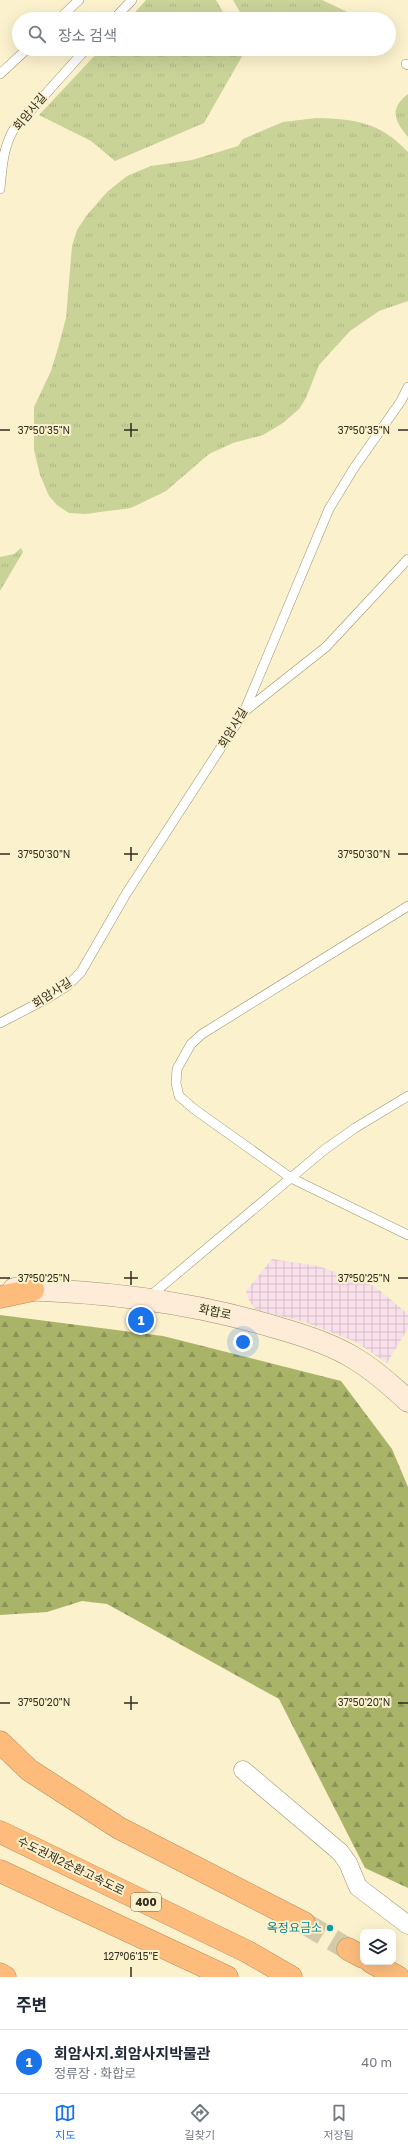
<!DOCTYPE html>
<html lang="ko">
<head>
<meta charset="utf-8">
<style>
  body { margin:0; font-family:"Golos Text","Noto Sans KR",sans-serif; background:#f6f6f7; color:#1f2937 }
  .controls { position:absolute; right:12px; bottom:12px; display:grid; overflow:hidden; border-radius:8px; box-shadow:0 4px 16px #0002 }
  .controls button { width:36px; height:36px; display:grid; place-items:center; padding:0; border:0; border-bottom:1px solid #e0e1e3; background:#fff; color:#1f2937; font:20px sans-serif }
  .you { position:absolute; left:243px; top:1342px; width:14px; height:14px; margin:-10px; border:3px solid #fff; border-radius:50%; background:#1a73e8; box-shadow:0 0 0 6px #1a73e833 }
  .badge { display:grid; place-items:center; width:26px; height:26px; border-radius:50%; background:#1a73e8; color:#fff; font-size:13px; font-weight:700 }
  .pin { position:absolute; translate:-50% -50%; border:2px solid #fff; box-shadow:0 1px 4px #0006 }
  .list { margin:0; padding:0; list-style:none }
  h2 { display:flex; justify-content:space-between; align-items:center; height:52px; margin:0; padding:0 16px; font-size:17px }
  h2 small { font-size:13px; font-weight:400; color:#747a83 }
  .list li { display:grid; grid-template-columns:26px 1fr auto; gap:12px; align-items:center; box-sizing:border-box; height:64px; padding:0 16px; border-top:1px solid #e0e1e3 }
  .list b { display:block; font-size:15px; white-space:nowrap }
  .list p { margin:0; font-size:13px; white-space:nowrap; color:#747a83 }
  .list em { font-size:13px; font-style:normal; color:#747a83 }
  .icon { flex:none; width:22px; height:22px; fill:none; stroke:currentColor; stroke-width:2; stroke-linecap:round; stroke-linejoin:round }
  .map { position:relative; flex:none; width:408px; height:1977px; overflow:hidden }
  .search { position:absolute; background:#fff; box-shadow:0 4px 16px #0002; left:12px; right:12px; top:12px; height:44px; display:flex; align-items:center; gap:10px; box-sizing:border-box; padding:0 14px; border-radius:22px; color:#747a83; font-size:15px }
  .sheet { height:116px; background:#fff }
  nav { display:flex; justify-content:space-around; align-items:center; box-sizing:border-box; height:56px; border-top:1px solid #e0e1e3; background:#fff; font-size:11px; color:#747a83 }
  nav a { display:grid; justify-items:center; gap:2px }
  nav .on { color:#1a73e8 }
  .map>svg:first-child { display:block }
  .industrial { fill:url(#industrial-grid) }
  .grass { fill:url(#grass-tufts) }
  .forest { fill:url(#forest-firs) }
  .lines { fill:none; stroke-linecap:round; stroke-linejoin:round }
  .highway-tunnel { stroke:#d3caaa; stroke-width:22; stroke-dasharray:22 11; stroke-linecap:butt }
  .lane-casing { stroke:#9a916f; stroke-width:10 }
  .street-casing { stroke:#9a916f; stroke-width:19 }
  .secondary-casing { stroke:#9a916f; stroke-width:23 }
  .highway-casing { stroke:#b68a5b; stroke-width:23 }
  .lane { stroke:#fff; stroke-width:9 }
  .street { stroke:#fff; stroke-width:18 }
  .secondary { stroke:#feebd8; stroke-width:22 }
  .highway { stroke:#fdbc7c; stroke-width:22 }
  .ticks { fill:none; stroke:#312d1f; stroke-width:1.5 }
  .culture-dot { fill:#0f9aa8; stroke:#fbf1cd; stroke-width:1.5 }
  .labels { text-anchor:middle; stroke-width:4; stroke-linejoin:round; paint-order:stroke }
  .shield { fill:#fbf1cd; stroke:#6e6853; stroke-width:1 }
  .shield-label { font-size:11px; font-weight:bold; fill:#312d1f }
  .street-label { font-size:12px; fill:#312d1f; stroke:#fbf1cd }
  .culture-label { font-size:12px; fill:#0d838f; stroke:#fbf1cd; text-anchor:end }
  .ticks-label { font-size:10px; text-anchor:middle; fill:#312d1f; stroke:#fbf1cd; stroke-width:4; stroke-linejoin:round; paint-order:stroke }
</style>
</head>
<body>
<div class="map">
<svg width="408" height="1977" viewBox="0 0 408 1977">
  <defs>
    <pattern id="industrial-grid" width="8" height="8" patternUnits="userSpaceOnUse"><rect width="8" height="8" fill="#f8dfe9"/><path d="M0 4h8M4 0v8" fill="none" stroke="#d5c0c7"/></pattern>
    <pattern id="grass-tufts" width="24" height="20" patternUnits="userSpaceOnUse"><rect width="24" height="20" fill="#c9d398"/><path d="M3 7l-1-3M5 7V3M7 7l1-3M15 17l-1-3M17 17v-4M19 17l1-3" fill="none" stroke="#adb583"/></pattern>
    <pattern id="forest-firs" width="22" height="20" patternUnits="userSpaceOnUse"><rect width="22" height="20" fill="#aab469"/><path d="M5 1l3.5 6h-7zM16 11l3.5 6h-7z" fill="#8b9356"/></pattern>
  </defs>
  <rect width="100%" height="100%" fill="#fbf1cd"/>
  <path class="industrial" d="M272,1259L318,1266L374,1286L408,1314V1328L387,1363L356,1342L305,1322L256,1310L248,1299L246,1291Z"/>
  <path class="grass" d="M146,0H216L227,19H129Z
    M233,0H322L360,18L244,19Z
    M101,49H244L245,51L204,123L115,161L91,141L39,115Z
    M408,94V137C394,120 389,109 408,94Z
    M316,118C355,119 380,122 408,152V301L379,311L350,331L319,365L306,398L299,409L283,423L263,435L233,443L209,454L166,491L131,508L85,514L69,513L57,505L49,496L40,475L34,450V407L51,371L58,348L66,318L72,246L77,230L87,215L107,192L127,176L151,166L192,160L238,146L243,139L283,122Z
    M21,548L23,552L0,591V557L14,554Z"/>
  <path class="forest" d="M0,1315L163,1336L341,1381L392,1449L408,1487V1888L365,1868L279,1699L107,1604L82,1601L47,1612L0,1615Z"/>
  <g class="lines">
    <path class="highway-tunnel" d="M304,1923L348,1949"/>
    <defs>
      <path id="lane" d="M59,19L79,0
        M114,19L132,0
        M406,64L408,65
        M0,74L27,49
        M0,189C2,168 3,147 14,129L86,49
        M245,711L326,647L408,559
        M408,906L202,1034L191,1044L177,1069L176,1083L179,1096L194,1109L291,1178L408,1235
        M0,1023L48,998L67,986L81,972L126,894L244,712L329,509L354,468L401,401L408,387
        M149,1297L324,1150L355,1128L408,1096"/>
      <path id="street" d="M243,1770L340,1852L348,1863L358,1887L408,1925"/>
      <path id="secondary" d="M14,1289C103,1291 193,1302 278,1328C303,1335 331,1344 354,1358C374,1370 391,1385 408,1401"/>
      <path id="highway" d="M0,1297L33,1290
        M0,1742L29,1770L119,1828L304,1923
        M0,1832L248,1952L291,1977
        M0,1871L227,1977
        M348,1949L363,1957
        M371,1962L398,1977
        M0,1974L5,1977"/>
    </defs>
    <use href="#lane" class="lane-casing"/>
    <use href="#street" class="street-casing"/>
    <use href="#secondary" class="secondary-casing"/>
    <use href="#highway" class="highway-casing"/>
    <use href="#lane" class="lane"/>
    <use href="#street" class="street"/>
    <use href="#secondary" class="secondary"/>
    <use href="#highway" class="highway"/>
  </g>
  <path class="ticks" d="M131,423V437M0,430H10M124,430H138M398,430H408M131,847V861M0,854H10M124,854H138M398,854H408M131,1271V1285M0,1278H10M124,1278H138M398,1278H408M131,1696V1710M0,1703H10M124,1703H138M398,1703H408M131,1967V1977"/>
  <circle class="culture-dot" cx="330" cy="1928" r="4"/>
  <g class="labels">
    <rect class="shield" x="131" y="1893" width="30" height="18" rx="3"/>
    <g class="shield-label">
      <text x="146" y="1906">400</text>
    </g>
    <g class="street-label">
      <text transform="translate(30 112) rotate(-50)" y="4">회암사길</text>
      <text transform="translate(233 728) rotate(-59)" y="4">회암사길</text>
      <text transform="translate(52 993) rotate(-33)" y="4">회암사길</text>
      <text transform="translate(215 1312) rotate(12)" y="4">화합로</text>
      <text transform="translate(71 1866) rotate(26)" y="4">수도권제2순환고속도로</text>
    </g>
    <g class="culture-label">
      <text x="322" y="1932">옥정요금소</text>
    </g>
  </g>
  <g class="ticks-label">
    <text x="44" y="434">37°50'35"N</text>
    <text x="364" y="434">37°50'35"N</text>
    <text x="44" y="858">37°50'30"N</text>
    <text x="364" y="858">37°50'30"N</text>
    <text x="44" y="1282">37°50'25"N</text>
    <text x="364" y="1282">37°50'25"N</text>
    <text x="44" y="1706">37°50'20"N</text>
    <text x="364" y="1706">37°50'20"N</text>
    <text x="131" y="1960">127°06'15"E</text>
  </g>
</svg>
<div class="controls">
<button><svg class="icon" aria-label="layers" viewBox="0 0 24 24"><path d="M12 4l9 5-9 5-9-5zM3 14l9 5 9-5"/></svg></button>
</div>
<div class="you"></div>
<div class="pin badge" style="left:141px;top:1320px">1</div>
<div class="search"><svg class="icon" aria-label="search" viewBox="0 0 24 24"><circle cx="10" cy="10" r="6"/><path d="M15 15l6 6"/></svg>장소 검색</div>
</div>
<section class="sheet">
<h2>주변<small></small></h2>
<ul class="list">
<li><span class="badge">1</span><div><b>회암사지.회암사지박물관</b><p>정류장 · 화합로</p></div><em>40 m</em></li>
</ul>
</section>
<nav>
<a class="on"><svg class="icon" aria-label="map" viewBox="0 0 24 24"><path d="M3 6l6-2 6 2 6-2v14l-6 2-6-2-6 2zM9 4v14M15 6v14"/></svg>지도</a>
<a><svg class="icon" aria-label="directions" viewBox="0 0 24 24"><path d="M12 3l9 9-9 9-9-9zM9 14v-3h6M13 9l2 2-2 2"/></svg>길찾기</a>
<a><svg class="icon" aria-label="saved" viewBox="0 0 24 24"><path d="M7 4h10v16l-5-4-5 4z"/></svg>저장됨</a>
</nav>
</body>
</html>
